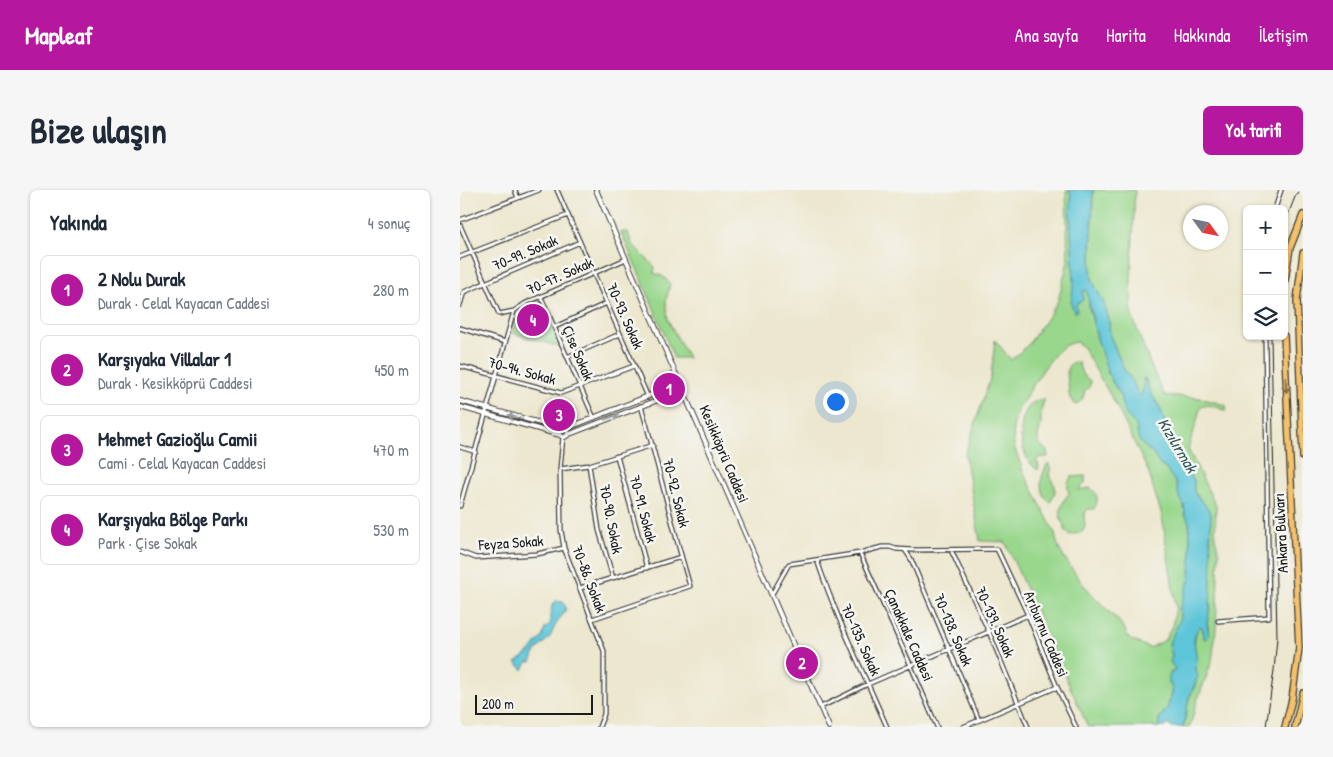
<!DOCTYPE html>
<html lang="tr">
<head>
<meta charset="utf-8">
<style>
  body { margin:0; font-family:"Patrick Hand",sans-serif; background:#f6f6f7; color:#1f2937 }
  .controls { position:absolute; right:15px; top:15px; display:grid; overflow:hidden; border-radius:8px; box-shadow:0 1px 4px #0004 }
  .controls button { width:45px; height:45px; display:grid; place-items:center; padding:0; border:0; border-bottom:1px solid #e0e1e3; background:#fff; color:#1f2937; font:25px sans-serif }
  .compass { position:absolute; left:723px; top:15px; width:45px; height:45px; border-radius:50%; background:#fff; box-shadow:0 1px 4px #0004; rotate:123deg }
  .scale { position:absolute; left:15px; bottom:12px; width:118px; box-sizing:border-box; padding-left:5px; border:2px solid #1c1c1c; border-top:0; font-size:14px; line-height:18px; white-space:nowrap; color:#1c1c1c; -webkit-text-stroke:4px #f6f6f2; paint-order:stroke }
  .you { position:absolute; left:375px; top:211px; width:18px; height:18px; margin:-12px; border:4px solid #fff; border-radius:50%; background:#1a73e8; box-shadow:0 0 0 8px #1a73e833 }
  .badge { display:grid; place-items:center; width:32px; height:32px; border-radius:50%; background:#b5179e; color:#fff; font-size:16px; font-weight:700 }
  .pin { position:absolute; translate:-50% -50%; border:2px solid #fff; box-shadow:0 1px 5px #0006 }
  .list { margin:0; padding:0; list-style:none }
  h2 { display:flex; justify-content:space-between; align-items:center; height:65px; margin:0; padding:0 20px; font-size:21px }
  h2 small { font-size:16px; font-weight:400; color:#747a83 }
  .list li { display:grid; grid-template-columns:32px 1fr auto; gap:15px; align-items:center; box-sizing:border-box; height:70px; margin:0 10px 10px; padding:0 10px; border:1px solid #e0e1e3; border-radius:8px }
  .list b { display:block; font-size:19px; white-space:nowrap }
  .list p { margin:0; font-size:16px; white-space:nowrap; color:#747a83 }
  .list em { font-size:16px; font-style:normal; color:#747a83 }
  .icon { flex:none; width:28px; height:28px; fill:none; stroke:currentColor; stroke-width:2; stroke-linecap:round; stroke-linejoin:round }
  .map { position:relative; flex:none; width:843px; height:537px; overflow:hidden; border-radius:8px }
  header { display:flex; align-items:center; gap:30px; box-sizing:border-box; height:70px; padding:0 25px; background:#b5179e; color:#fff }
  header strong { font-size:24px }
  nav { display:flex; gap:28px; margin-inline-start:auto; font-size:18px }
  .intro { display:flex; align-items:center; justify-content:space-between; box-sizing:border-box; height:120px; padding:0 30px }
  h1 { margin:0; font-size:35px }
  .button { padding:12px 22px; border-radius:8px; background:#b5179e; color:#fff; font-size:18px; font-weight:700 }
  main { display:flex; gap:30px; padding:0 30px }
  aside { flex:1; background:#fff; border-radius:8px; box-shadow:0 1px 4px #0004 }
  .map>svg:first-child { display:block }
  .green { fill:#99d78d; stroke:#5a7a54; fill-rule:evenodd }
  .water { fill:#5cc5d8; stroke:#3c707a }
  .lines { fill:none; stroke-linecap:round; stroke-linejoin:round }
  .minor-casing { stroke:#3b3a37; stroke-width:5.5 }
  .tertiary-casing { stroke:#3b3a37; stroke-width:6 }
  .trunk-casing { stroke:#3b3a37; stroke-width:8 }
  .minor { stroke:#fff; stroke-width:3 }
  .tertiary { stroke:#fff; stroke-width:4 }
  .trunk { stroke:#f5c16b; stroke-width:5.5 }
  .rail { stroke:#1c1c1c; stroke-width:1 }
  .oneway { stroke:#886e44 }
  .oneway2 { stroke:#999 }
  .labels { text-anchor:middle; stroke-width:5; stroke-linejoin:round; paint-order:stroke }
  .street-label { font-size:15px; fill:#1c1c1c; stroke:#f6f6f2 }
  .water-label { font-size:16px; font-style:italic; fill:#32575e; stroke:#f6f6f2 }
</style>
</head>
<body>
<header>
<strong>Mapleaf</strong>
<nav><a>Ana sayfa</a><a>Harita</a><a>Hakkında</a><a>İletişim</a></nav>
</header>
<div class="intro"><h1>Bize ulaşın</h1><a class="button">Yol tarifi</a></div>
<main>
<aside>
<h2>Yakında<small>4 sonuç</small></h2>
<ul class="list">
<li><span class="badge">1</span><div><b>2 Nolu Durak</b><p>Durak · Celal Kayacan Caddesi</p></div><em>280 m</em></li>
<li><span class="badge">2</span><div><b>Karşıyaka Villalar 1</b><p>Durak · Kesikköprü Caddesi</p></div><em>450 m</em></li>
<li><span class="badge">3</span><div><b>Mehmet Gazioğlu Camii</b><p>Cami · Celal Kayacan Caddesi</p></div><em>470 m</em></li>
<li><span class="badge">4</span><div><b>Karşıyaka Bölge Parkı</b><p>Park · Çise Sokak</p></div><em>530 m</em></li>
</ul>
</aside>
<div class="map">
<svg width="843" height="537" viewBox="0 0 843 537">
  <rect width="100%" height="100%" fill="#f6f6f2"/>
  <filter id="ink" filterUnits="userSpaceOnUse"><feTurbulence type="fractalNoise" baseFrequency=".02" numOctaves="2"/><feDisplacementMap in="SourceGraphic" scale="10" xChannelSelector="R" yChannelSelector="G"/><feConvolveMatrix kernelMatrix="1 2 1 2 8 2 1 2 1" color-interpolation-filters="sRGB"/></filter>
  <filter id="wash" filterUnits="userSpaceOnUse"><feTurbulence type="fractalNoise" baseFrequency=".0096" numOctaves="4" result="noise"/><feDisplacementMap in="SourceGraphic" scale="20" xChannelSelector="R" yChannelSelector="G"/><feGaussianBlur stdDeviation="1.12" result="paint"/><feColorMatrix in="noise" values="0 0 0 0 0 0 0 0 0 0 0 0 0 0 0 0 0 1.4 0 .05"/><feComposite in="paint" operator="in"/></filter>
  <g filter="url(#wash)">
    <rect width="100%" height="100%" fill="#ece7ce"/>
    <path class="green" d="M606,0H610L611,9L610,26L614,90L613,101L616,115L623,100H626L628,103L629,118L637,148L651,190L658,201L661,206V212L667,226L676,235L678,247L681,253L693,264L700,275L705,278L716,293L719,306L724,315L725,324L729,332L731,364L730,388L720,418V430L709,453L715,479L710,483L709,492L713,500L707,519L699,529V537H628L545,352L520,351L505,264L531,186L535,150L551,170L567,156L587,128L598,111L608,71ZM616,152L622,156L657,217L688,281L702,326L716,418L712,436L705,450L690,458L671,450L667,446L665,440L658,430L648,421L621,392L600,361L596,349L595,343L563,281L554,256L553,238L556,226L558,220C569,203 587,169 602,158C606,154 611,153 616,152Z
      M633,0H675L671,91L672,126L691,176L704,205L739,208L766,215V221C758,218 748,212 740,218L736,234L728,259L756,316L755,348L759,361L756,439L752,471L735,517L730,537H723C726,528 727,518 729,509C731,503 736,497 736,491C738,471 730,454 739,436C744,438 743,442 743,446L749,439L747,433L750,418L751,324L746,316L736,304L734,301V291L728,281L718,257L707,238L700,218L690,202L686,189L681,205L678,204L672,190L664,179L650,146L649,129L632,90L631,77Z
      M161,42H168L172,54L195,77L194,83L204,87L210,94L206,111L208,130L228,168H214L191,111Z
      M81,111L101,157L52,143C57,125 62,114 81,111Z
      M618,172L622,184L631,192L629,197L624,202C624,209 621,212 615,215C607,206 610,204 608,193C607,182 604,174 618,172Z
      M578,210H584L581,221V234L578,246V252L587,261L588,267H581L576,270L579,276L578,280C557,268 554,219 578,210Z
      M588,273L591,279L589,285L595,296V302L590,313C577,300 580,288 588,273Z
      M625,286V293L618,300L630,298C638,303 639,310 634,319H628L624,324L625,337L622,342L610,345L605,341C605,335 602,334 601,329C599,321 603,309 609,304C607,297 607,293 611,287Z"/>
    <path class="water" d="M610,0H633L631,77L632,90L643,111L649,129L650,146L664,179L672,190L678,204L681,205L684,197L683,190L684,187L690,202L700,218L707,238L718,257L728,281L734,291V301L735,304L746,316L751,324L750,351L752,372L750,418L747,433L749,445L747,448L744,449C743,444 745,439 740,436L735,444L734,451L737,470L736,480L738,486L729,508L723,537H710V536L708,534L705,537H699V529L707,519L713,500L709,492V486L715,479L710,472L712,466L709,453L720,430V418L730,388L731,365L729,332L725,324L724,315L719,306L716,293L705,278L700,275L693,264L681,253L678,247L676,235L667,226L664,221L661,212V206L648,184L637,148L626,100L623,101V110L621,112H618L616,115L617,121L615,123L611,114L614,90L610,26L611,9Z
      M96,411L103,412L106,418L105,421L95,436L90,447L76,461L71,472H67L63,480L56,473L70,462L78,451L82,448L85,438L90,435L92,415Z"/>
  </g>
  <g filter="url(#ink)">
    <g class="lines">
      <defs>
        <path id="minor" d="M55,0L58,8
          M97,0L188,207
          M815,19L821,0
          M0,30L79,0
          M0,35L39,124L54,121
          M0,67L108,25
          M81,107L134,228
          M0,115L4,102L120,52
          M95,137L147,113
          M0,138L45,152
          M107,167L160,144
          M0,176L101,203L174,176
          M103,247L100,279L101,340L104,358L144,461V524L139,537
          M0,257L16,262
          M157,266L187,378
          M129,275L139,340L153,388
          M100,279L129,275L193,255
          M0,316L54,121L66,113L166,69
          M445,360L451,369L519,530
          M491,360L529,442L568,537
          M0,362L16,368L77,364L104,358
          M400,363L451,476L477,537
          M357,370C376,427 403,482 427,537
          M120,398L221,367
          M312,404L329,374L400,363L422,357H430L436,359L453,360L537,359L568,425L597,497L616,537
          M132,429L230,396C212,337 199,276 181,216
          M758,431L809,427L805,146
          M361,517L408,494L568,425
          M503,537L597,497"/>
        <path id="tertiary" d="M136,0L369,537
          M0,211L102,239
          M0,217L100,245
          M100 243a4 4 0 1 1 8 0a4 4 0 1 1-8 0Z
          M105,239L221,193
          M107,245L224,200"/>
        <path id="trunk" d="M843,63L837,110L843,267
          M824,96L830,58L843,25
          M824,146L839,458L832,509L825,537
          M835,537L843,503"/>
      </defs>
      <use href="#minor" class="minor-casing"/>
      <use href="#tertiary" class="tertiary-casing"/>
      <use href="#trunk" class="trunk-casing"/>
      <use href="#minor" class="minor"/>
      <use href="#tertiary" class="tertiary"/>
      <use href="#trunk" class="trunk"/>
      <path class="rail" d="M824,35L835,7L840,0
        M806,537L814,480L817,448L811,146"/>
    </g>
    <defs><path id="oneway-shaft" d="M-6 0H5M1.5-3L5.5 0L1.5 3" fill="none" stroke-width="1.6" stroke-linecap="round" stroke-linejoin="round" transform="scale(1.25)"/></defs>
    <use class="oneway" href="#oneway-shaft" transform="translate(826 195) rotate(87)"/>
    <g class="oneway2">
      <use href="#oneway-shaft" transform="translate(55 227) rotate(-165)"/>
      <use href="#oneway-shaft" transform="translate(152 227) rotate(-21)"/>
    </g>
  </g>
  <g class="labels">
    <g class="street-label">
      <text transform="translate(65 63) rotate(-23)" y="5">70-99. Sokak</text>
      <text transform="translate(100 86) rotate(-24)" y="5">70-97. Sokak</text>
      <text transform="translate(165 126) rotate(66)" y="5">70-93. Sokak</text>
      <text transform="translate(118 163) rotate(67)" y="5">Çise Sokak</text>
      <text transform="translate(62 181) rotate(15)" y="5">70-94. Sokak</text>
      <text transform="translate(264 264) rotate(67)" y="5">Kesikköprü Caddesi</text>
      <text transform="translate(216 303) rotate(76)" y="5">70-92. Sokak</text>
      <text transform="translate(183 319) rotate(75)" y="5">70-91. Sokak</text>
      <text transform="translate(151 329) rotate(79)" y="5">70-90. Sokak</text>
      <text transform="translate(821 343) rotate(-93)" y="5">Ankara Bulvarı</text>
      <text transform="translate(51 353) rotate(-4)" y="5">Feyza Sokak</text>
      <text transform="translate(129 389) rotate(69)" y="5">70-86. Sokak</text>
      <text transform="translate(535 432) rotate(66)" y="5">70-139. Sokak</text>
      <text transform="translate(493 440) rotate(67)" y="5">70-138. Sokak</text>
      <text transform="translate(586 444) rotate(67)" y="5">Arıburnu Caddesi</text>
      <text transform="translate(449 445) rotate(66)" y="5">Çanakkale Caddesi</text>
      <text transform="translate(401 450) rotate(66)" y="5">70-135. Sokak</text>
    </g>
    <g class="water-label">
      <text transform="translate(718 255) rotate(59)" y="6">Kızılırmak</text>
    </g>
  </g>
</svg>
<div class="controls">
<button>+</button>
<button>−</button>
<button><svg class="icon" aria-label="layers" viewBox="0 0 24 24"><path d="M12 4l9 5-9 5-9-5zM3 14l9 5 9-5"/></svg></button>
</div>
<svg class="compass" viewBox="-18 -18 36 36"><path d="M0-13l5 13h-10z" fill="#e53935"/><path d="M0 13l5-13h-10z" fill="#747a83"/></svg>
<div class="scale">200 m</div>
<div class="you"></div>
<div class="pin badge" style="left:209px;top:199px">1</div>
<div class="pin badge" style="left:342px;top:473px">2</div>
<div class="pin badge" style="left:99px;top:225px">3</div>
<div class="pin badge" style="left:73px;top:130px">4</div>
</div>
</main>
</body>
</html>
